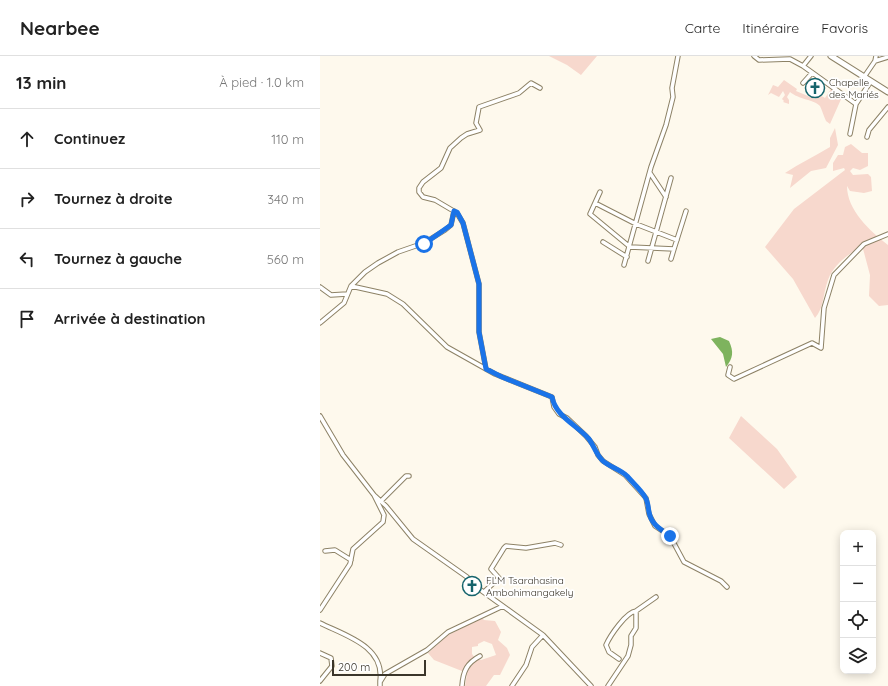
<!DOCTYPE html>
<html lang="fr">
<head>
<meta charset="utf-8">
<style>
  body { margin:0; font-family:Quicksand,sans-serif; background:#f6f6f6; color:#222 }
  .controls { position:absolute; right:12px; bottom:12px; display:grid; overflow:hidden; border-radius:8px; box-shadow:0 2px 10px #0003 }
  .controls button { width:36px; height:36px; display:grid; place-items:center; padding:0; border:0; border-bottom:1px solid #e0e0e0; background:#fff; color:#222; font:20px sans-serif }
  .scale { position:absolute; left:12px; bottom:10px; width:94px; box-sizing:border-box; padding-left:4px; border:2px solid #3b362b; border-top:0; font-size:11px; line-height:14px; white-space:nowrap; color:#3b362b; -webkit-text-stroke:3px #fff; paint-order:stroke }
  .stop { position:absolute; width:12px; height:12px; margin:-9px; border:3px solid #1a73e8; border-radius:50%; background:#fff }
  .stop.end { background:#1a73e8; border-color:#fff; box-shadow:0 1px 4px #0008 }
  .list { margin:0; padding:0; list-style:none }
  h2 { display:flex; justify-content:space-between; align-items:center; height:52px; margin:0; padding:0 16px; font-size:17px }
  h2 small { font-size:13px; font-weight:400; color:#767676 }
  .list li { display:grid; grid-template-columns:26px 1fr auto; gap:12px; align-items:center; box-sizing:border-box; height:60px; padding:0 16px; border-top:1px solid #e0e0e0 }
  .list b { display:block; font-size:15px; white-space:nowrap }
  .list em { font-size:13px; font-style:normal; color:#767676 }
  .icon { flex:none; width:22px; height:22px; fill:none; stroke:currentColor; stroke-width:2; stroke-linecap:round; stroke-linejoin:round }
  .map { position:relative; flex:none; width:568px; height:630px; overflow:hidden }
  header { display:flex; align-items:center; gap:24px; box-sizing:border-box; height:56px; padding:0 20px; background:#fff; border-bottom:1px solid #e0e0e0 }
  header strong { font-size:19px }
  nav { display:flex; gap:22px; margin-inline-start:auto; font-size:14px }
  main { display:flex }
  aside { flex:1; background:#fff }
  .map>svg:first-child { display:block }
  .green { fill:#f7d8cd; fill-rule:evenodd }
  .water { fill:#7eb35e }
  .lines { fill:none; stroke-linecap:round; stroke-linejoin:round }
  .street-casing { stroke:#8d8266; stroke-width:5.5 }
  .secondary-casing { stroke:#8d8266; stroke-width:7 }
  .street { stroke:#fff; stroke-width:3.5 }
  .secondary { stroke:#fff; stroke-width:5 }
  .route { stroke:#1a73e8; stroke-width:5 }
  .labels { text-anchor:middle; stroke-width:3.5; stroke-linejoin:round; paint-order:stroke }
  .poi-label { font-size:10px; fill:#3b362b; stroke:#fff; text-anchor:start }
</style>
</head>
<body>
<header>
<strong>Nearbee</strong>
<nav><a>Carte</a><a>Itinéraire</a><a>Favoris</a></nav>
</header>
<main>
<aside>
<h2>13 min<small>À pied · 1.0 km</small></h2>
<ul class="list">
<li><svg class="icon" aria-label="ahead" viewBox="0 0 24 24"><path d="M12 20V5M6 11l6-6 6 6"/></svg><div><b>Continuez</b></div><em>110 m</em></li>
<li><svg class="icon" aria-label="right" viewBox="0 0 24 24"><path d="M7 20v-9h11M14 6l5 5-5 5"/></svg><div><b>Tournez à droite</b></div><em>340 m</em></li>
<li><svg class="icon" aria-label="left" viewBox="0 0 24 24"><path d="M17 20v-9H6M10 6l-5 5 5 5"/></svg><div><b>Tournez à gauche</b></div><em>560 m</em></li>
<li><svg class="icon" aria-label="arrive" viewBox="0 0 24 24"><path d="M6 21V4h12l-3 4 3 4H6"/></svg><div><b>Arrivée à destination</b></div></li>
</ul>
</aside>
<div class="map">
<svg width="568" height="630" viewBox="0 0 568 630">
  <rect width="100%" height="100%" fill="#fef9ed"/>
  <path class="green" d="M229,0H277L261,19L247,9Z
    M464,24L477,33L476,35L495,43L498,38L505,42L511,33L522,41L510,68L506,65C504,61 502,54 500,50C495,44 478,43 470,36L467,41L469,44V48L463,46L464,45L462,43L465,39L463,35L459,41L451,37L448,39L453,29L458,31Z
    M515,72L518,89L506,112L491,115L470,132L473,119L465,117C480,107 495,100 510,91V82Z
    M531,88L542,97H548V110L540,114L533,112L530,115L533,119L548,118L551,121L552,135L544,137L530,135L527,130C527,154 550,175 568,189V249L559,250L549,240L550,219L542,189C529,199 514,207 508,224C503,237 504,252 495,262L473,223L445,191L474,153L525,114L524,112L513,115V107L518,99H523L525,91Z
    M421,360L457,393L477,421L464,433L409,382Z
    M162,562L164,564L175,565L181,576L178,584L187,592L190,599L180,619H174L166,630H145L147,617L114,604L108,597L128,579ZM164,585L172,588L176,599L161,604L155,602L152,598V591L158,590V588Z"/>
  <path class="water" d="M400,281L409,285C414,296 413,302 406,311L403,298L391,283Z"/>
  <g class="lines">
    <defs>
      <path id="street" d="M434,0L439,4L470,3L483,10
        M491,0L483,10L536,48L530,78
        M555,5L568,1
        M544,21L555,5L556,0
        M483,27L492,17
        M536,48L551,25
        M547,81L549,74L568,51
        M330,117L346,141
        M280,136L270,158L310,191L354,193L366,155
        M275,147L316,168L357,184
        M283,186L307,201
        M351,203L354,193
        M328,205L351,122
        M304,209L331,111L346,69L353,41L352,32L358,0
        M31,230L67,238L83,248L127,291L175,318L232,341L234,351L239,358L247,362L266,380L275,391L278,399L283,405L305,419L326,442L329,458L335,470L350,480L364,506L401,525L407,531
        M0,231L11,239L27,238
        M0,267L24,247L31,230L45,216L58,207L78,196L104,187L125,174L131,169L134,155
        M410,311L408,319L414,323L492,287L501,292L504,252L514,219L544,188L568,178
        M166,313L159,276V228L143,167L137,157L115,144L103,141L99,136V132L103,126L121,112L130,92L141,82L147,78L160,74L156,67L159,51L199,37L211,27L220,32
        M0,360L23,399L54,439L66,450L93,483L147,521L162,535L223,579L271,630
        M61,445L86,420H89
        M5,495L15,494L31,504
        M165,535L179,522L171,513L184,492L186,490L206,492L235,487L241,489
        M0,554L30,508L33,493L63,466L64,459L54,439
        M0,567C24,579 65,590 60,625
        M0,597L11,602L12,610L0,625
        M299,603L289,596L286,589C290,580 306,556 316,555
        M60,630V626L65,618L107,594L128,576L183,550
        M142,630C143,615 147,607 160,600
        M192,630L206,609L212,591L223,579
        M288,630L308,600L311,589V580L316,572V555L336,541"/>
      <path id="secondary" d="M511,0L568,36"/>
    </defs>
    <use href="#street" class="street-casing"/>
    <use href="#secondary" class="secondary-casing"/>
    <use href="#street" class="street"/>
    <use href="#secondary" class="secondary"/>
  </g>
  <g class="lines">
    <path class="route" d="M104,188L131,169L134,155L137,156L143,167L159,228V276L166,313L182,321L232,341C236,361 257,369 269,383C274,390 276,398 282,404C289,411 300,413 307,420C313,427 321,434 325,441C328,445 328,451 329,456C331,468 340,473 350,480"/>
  </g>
  <defs>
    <symbol id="church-ring" viewBox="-11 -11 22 22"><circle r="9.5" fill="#fff" stroke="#16646c" stroke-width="1.5"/><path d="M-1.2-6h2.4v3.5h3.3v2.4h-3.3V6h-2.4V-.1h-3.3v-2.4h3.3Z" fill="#16646c"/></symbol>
  </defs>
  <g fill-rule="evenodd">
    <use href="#church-ring" x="484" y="21" width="22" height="22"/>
    <use href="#church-ring" x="141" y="519" width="22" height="22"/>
  </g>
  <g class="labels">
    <g class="poi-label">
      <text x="509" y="30">Chapelle<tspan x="509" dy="12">des Mariés</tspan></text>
      <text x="166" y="528">FLM Tsarahasina<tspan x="166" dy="12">Ambohimangakely</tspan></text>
    </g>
  </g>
</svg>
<div class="controls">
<button>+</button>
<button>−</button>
<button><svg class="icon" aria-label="locate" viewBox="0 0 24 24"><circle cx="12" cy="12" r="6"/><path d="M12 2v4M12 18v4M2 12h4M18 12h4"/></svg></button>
<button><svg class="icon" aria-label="layers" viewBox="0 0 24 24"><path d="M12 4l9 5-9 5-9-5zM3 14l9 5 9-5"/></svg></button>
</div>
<div class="scale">200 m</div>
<div class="stop" style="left:104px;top:188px"></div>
<div class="stop end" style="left:350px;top:480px"></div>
</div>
</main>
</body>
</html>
